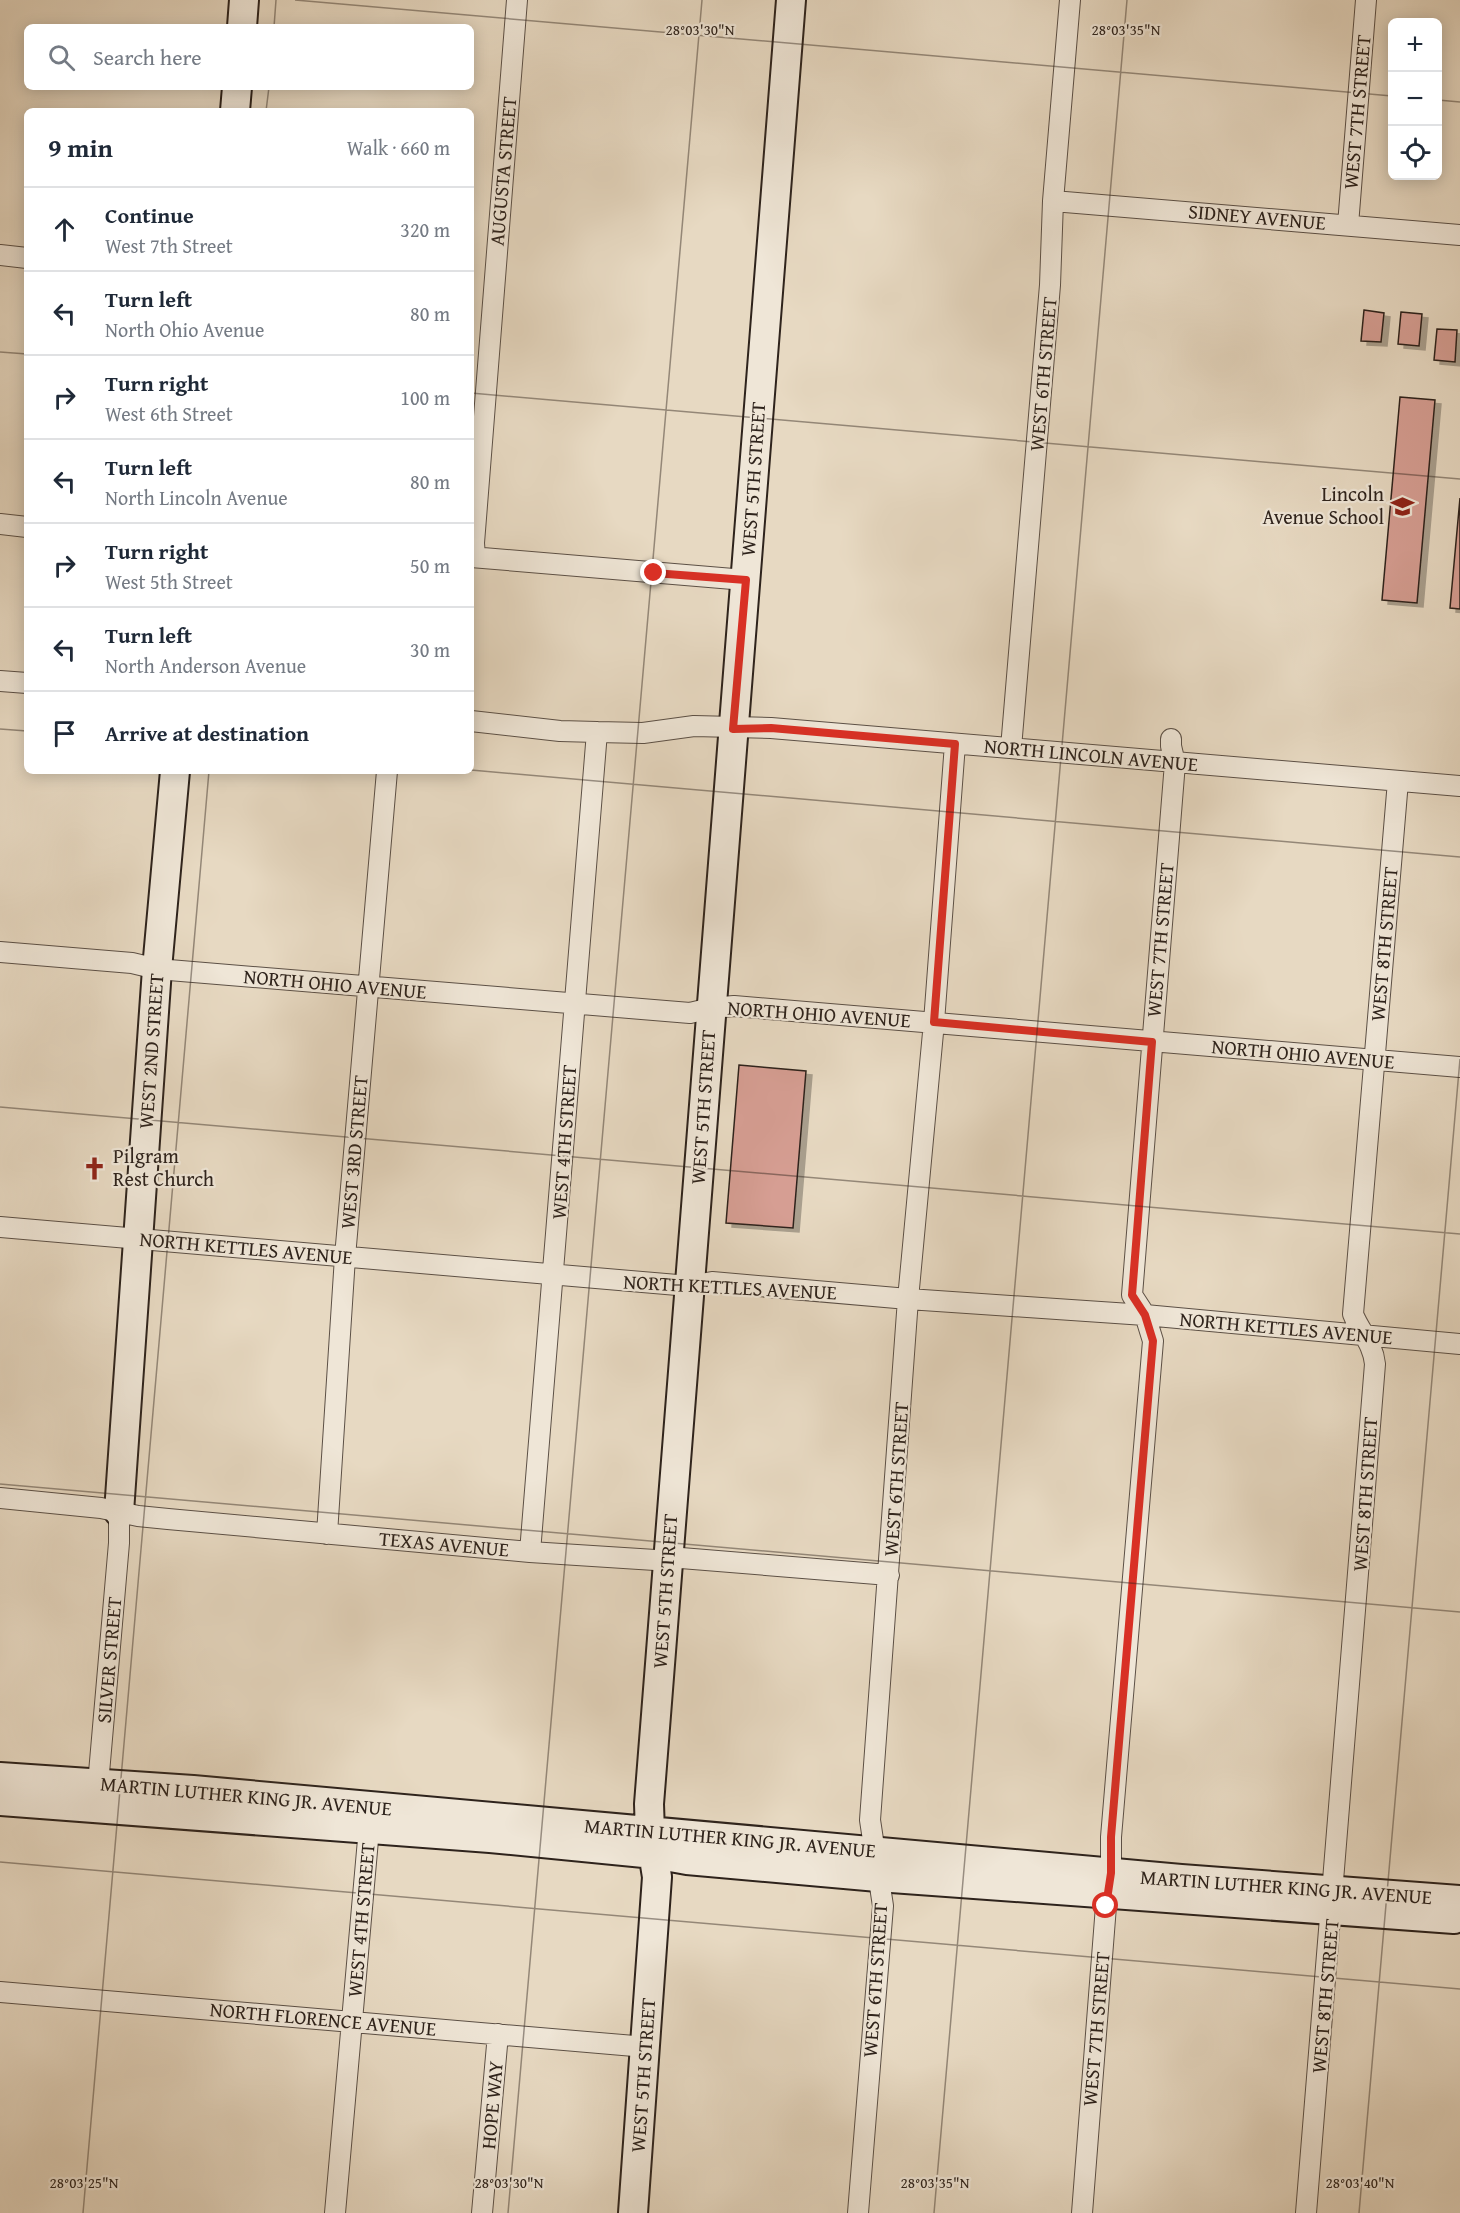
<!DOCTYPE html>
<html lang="en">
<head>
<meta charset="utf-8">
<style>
  body { margin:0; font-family:"Gentium Book Plus",serif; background:#f2f2f3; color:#1f2937 }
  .controls { position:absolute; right:18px; top:18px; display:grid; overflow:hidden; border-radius:9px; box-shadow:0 3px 15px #0003 }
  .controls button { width:54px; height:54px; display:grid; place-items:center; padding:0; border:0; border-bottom:2px solid #e0e1e3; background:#fff; color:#1f2937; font:30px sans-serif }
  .stop { position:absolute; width:18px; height:18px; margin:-14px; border:4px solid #d93025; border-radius:50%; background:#fff }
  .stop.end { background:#d93025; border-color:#fff; box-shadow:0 2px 6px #0008 }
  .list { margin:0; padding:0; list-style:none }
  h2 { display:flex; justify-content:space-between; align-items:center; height:78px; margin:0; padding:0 24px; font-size:26px }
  h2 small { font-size:20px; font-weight:400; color:#747a83 }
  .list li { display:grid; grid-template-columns:39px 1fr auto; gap:18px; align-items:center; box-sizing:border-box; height:84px; padding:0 24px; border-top:2px solid #e0e1e3 }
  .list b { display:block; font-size:22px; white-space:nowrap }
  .list p { margin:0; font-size:20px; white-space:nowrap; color:#747a83 }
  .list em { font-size:20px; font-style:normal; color:#747a83 }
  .icon { flex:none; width:33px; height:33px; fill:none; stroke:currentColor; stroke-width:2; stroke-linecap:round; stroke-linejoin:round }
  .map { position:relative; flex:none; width:1460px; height:2213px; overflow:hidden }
  .search { position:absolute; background:#fff; box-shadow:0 3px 15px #0003; left:24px; top:24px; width:450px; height:66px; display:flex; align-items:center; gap:15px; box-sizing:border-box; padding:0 21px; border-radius:9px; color:#747a83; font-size:22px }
  .panel { position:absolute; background:#fff; box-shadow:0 3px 15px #0003; left:24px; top:108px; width:450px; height:666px; border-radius:9px }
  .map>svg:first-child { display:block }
  .building { fill:#d69e93; stroke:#2e231c; stroke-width:1.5; filter:url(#shadow) }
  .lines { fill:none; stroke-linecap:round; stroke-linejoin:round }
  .street-casing { stroke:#5c5046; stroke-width:22 }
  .secondary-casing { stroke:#2e231c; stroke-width:32 }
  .street { stroke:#efe6d7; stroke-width:20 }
  .secondary { stroke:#efe6d7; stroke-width:28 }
  .route { stroke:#d93025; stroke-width:8 }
  .ticks { fill:none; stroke:#2e231c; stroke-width:1.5; stroke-opacity:0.45 }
  .labels { text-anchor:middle; stroke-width:4.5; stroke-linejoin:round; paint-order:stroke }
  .street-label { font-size:20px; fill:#2e231c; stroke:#efe6d7 }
  .poi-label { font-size:20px; fill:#2e231c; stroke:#efe6d7; text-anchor:end }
  .ticks-label { font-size:15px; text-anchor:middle; fill:#2e231c; stroke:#efe6d7; stroke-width:4.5; stroke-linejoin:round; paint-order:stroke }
</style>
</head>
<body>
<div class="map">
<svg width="1460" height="2213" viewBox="0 0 1460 2213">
  <defs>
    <filter id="shadow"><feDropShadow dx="6" dy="4" stdDeviation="0" flood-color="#0004"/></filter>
  </defs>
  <rect width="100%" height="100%" fill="#e7d9c2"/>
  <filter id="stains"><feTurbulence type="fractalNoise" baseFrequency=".00333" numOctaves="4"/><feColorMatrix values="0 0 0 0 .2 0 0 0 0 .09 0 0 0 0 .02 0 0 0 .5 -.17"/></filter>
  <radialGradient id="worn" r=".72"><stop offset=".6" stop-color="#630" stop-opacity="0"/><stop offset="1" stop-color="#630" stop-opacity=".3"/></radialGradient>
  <path class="building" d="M1364,310L1384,313L1381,342L1361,341Z
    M1401,312L1422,314L1419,346L1398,344Z
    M1437,329L1457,330L1455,362L1434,360Z
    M1400,397L1435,400L1417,603L1382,600Z
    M1460,498V609L1450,608Z
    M739,1065L806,1071L793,1228L726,1223Z"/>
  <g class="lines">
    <defs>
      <path id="street" d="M1053,201L1460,235
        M1348,225L1366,0
        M0,255L27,258
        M0,524L27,527
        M471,557L745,580
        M475,557L474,543L517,0
        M0,681L27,683
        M471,721L560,731L597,732L643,733L694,726L771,728L1460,786
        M1011,748L1050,285L1053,201L1070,0
        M0,952L132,963L157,969L690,1013L711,1008L734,1006L1460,1067
        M0,1227L689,1286L712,1282L908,1299L1145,1315L1460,1344
        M0,1498L101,1508L138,1516L168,1519L530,1552L655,1560L681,1558L889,1575
        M327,1534L345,1257L387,771
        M530,1552L597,732
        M97,1796L119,1543V1512
        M0,1992L646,2047
        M335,2213L370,1817
        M482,2213L498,2034
        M858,2213L883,1906L870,1820L908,1299L934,1022L955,744
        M1082,2213L1106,1906L1111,1873V1837L1153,1341L1145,1315L1132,1295L1175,763L1171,746V739
        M1306,2213L1375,1364C1373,1343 1360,1332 1353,1314L1398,781"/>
      <path id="secondary" d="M242,27L244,0
        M235,111L237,87
        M119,1512L157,969L175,771
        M0,1777L193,1790L1181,1879L1460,1900
        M0,1801L490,1838L654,1854L687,1860L878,1877L1454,1919
        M633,2213L657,1877L650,1833L649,1804L791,0"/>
    </defs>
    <use href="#street" class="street-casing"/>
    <use href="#secondary" class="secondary-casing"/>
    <use href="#street" class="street"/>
    <use href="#secondary" class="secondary"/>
  </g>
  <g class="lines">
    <path class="route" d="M654,573L746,580L733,729L771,728L955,744L934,1022L1152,1042L1132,1295L1145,1315L1153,1341L1111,1837V1873L1106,1906"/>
  </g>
  <path class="ticks" d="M295,0L1392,96M274,27L276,0M1438,100L1460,102M266,111L269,87M0,352L27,354M471,393L1460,479M0,729L27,731M471,770L1460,857M0,1107L1460,1234M0,1484L1460,1612M0,1862L1460,1989M83,2213L209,771M508,2213L702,0M934,2213L1127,0M1359,2213L1460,1059"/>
  <defs>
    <symbol id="school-bare" viewBox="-9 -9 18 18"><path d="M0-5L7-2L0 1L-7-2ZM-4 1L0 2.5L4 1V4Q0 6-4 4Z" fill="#8f2418" stroke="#efe6d7" stroke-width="2.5" paint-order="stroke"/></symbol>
    <symbol id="church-bare" viewBox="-9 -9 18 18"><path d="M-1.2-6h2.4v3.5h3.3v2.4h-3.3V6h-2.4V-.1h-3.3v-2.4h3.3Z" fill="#8f2418" stroke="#efe6d7" stroke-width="2.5" paint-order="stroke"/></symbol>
  </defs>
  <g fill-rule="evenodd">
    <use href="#school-bare" x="1386" y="490" width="33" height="33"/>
    <use href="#church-bare" x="78" y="1152" width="33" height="33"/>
  </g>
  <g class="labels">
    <g class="street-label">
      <text transform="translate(1357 112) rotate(-85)" y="7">WEST 7TH STREET</text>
      <text transform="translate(503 171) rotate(-85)" y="7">AUGUSTA STREET</text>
      <text transform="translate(1257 217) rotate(5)" y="7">SIDNEY AVENUE</text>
      <text transform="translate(1043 374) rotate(-85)" y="7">WEST 6TH STREET</text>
      <text transform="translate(753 479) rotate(-86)" y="7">WEST 5TH STREET</text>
      <text transform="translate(1091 755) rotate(5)" y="7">NORTH LINCOLN AVENUE</text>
      <text transform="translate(1160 940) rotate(-85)" y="7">WEST 7TH STREET</text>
      <text transform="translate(1384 944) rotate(-85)" y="7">WEST 8TH STREET</text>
      <text transform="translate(335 984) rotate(5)" y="7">NORTH OHIO AVENUE</text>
      <text transform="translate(819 1014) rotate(4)" y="7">NORTH OHIO AVENUE</text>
      <text transform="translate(151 1051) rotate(-86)" y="7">WEST 2ND STREET</text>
      <text transform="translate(1303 1054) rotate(5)" y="7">NORTH OHIO AVENUE</text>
      <text transform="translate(703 1107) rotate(-86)" y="7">WEST 5TH STREET</text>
      <text transform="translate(564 1142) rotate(-86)" y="7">WEST 4TH STREET</text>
      <text transform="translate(354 1152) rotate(-85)" y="7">WEST 3RD STREET</text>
      <text transform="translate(246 1248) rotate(5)" y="7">NORTH KETTLES AVENUE</text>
      <text transform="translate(730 1287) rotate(3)" y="7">NORTH KETTLES AVENUE</text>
      <text transform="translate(1286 1328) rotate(5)" y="7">NORTH KETTLES AVENUE</text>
      <text transform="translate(896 1479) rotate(-86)" y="7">WEST 6TH STREET</text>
      <text transform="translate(1365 1494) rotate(-86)" y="7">WEST 8TH STREET</text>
      <text transform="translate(444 1544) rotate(5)" y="7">TEXAS AVENUE</text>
      <text transform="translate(665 1591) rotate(-86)" y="7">WEST 5TH STREET</text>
      <text transform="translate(109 1660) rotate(-85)" y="7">SILVER STREET</text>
      <text transform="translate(246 1796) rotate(5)" y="7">MARTIN LUTHER KING JR. AVENUE</text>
      <text transform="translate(730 1838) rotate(5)" y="7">MARTIN LUTHER KING JR. AVENUE</text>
      <text transform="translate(1286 1887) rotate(4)" y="7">MARTIN LUTHER KING JR. AVENUE</text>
      <text transform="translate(361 1920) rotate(-85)" y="7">WEST 4TH STREET</text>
      <text transform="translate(875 1980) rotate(-86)" y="7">WEST 6TH STREET</text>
      <text transform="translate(1325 1996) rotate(-85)" y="7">WEST 8TH STREET</text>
      <text transform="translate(323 2019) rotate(5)" y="7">NORTH FLORENCE AVENUE</text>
      <text transform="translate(1096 2029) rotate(-85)" y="7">WEST 7TH STREET</text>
      <text transform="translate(643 2075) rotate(-86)" y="7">WEST 5TH STREET</text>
      <text transform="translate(492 2105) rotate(-85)" y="7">HOPE WAY</text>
    </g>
    <g class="poi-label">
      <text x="1384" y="501">Lincoln<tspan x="1384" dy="23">Avenue School</tspan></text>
      <text x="113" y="1163" text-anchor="start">Pilgram<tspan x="113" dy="23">Rest Church</tspan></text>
    </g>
  </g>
  <g class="ticks-label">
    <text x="700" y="35">28°03'30"N</text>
    <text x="1126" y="35">28°03'35"N</text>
    <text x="84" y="2188">28°03'25"N</text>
    <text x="509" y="2188">28°03'30"N</text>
    <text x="935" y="2188">28°03'35"N</text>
    <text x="1360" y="2188">28°03'40"N</text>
  </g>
  <rect width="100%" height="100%" filter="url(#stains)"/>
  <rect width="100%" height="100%" fill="url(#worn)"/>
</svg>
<div class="controls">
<button>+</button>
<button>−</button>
<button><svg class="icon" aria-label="locate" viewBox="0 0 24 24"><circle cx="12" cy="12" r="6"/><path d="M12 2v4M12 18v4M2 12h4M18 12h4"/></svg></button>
</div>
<div class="stop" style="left:1106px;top:1906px"></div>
<div class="stop end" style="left:654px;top:573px"></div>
<div class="search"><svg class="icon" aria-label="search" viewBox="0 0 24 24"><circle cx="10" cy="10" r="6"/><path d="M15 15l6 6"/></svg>Search here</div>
<section class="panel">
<h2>9 min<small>Walk · 660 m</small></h2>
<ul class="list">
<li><svg class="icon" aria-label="ahead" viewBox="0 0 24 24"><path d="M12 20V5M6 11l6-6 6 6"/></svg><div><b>Continue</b><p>West 7th Street</p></div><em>320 m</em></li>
<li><svg class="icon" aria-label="left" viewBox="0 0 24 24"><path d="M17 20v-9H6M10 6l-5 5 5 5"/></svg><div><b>Turn left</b><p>North Ohio Avenue</p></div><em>80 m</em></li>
<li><svg class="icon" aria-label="right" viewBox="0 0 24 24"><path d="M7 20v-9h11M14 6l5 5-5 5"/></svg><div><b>Turn right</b><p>West 6th Street</p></div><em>100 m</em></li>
<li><svg class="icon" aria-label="left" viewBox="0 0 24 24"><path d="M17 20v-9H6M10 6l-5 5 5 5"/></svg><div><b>Turn left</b><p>North Lincoln Avenue</p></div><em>80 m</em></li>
<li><svg class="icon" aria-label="right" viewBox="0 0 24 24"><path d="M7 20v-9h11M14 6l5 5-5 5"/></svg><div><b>Turn right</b><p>West 5th Street</p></div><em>50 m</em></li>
<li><svg class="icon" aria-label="left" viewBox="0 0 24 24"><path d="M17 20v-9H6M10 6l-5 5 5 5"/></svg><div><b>Turn left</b><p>North Anderson Avenue</p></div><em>30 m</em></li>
<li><svg class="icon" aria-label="arrive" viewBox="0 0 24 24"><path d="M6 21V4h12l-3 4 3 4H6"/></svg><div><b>Arrive at destination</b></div></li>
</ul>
</section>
</div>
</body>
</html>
